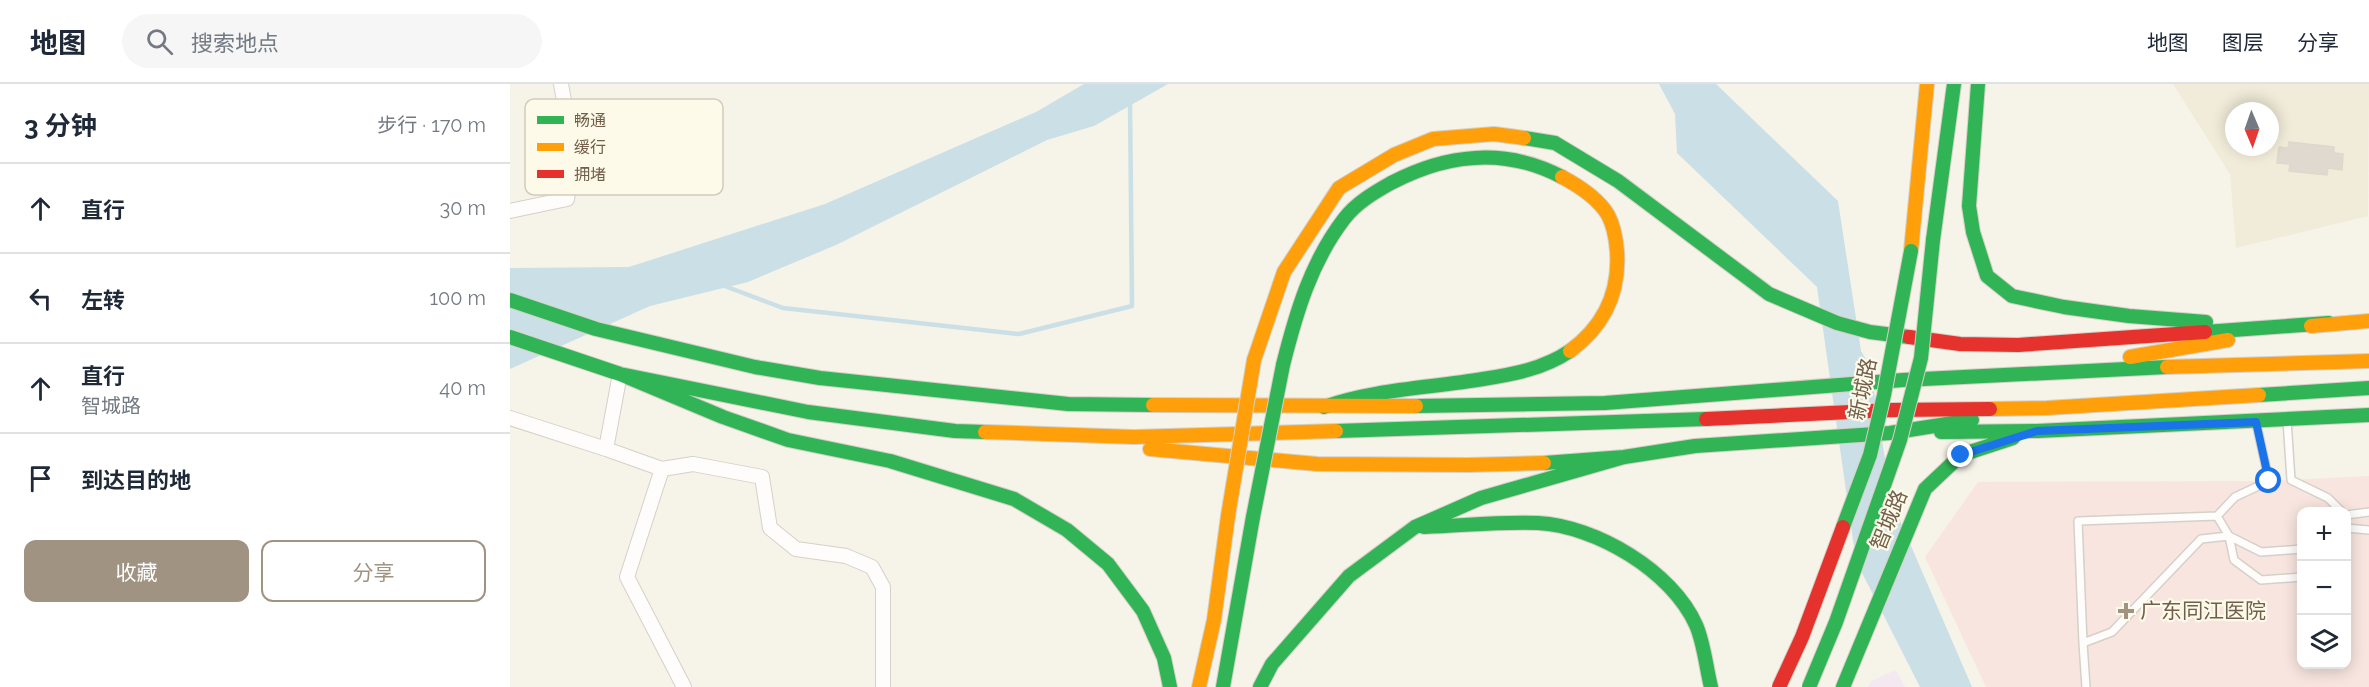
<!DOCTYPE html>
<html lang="zh">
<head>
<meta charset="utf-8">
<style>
  body { margin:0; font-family:Raleway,"Noto Sans SC",sans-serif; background:#f6f6f7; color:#1f2937 }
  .controls { position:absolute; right:18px; bottom:18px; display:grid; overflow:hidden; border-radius:12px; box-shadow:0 3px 15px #0003 }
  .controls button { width:54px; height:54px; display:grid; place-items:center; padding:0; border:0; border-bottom:2px solid #e0e1e3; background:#fff; color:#1f2937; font:30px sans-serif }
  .compass { position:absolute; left:1715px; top:18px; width:54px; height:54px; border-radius:50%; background:#fff; box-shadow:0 3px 15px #0003; rotate:178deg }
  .stop { position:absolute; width:18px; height:18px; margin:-14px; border:4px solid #1a73e8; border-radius:50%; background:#fff }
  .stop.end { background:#1a73e8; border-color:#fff; box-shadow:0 2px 6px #0008 }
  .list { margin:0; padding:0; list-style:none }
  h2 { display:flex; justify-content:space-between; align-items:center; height:78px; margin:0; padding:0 24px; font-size:26px }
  h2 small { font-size:20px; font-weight:400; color:#747a83 }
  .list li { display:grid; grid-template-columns:39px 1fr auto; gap:18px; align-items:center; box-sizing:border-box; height:90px; padding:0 24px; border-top:2px solid #e0e1e3 }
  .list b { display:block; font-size:22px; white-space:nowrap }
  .list p { margin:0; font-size:20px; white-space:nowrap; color:#747a83 }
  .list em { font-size:20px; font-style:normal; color:#747a83 }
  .actions { display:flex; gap:12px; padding:18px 24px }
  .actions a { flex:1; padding:14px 0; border:2px solid #a09382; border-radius:12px; text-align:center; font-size:21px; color:#a09382 }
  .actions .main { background:#a09382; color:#fff }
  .icon { flex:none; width:33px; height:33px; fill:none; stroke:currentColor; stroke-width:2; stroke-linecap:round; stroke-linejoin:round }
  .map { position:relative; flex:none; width:1859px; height:603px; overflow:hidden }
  header { display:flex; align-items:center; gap:36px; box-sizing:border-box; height:84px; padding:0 30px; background:#fff; border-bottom:2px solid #e0e1e3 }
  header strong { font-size:28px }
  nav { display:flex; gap:33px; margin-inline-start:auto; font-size:21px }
  .search { width:420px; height:54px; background:#f6f6f7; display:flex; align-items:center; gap:15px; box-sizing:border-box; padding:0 21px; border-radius:33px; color:#747a83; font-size:22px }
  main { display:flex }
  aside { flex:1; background:#fff }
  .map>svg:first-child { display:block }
  .residential { fill:#f1ebd9; fill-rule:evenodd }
  .education { fill:#f4e9f1 }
  .medical { fill:#f8e5df; fill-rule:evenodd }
  .water { fill:#cbdfe6 }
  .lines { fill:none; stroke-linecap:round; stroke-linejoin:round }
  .stream { stroke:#cbdfe6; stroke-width:4.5 }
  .building { fill:#dfd9cf; stroke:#ded8cc; stroke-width:1.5 }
  .lane-casing { stroke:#d5d0c8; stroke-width:10 }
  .street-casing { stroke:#d5d0c8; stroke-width:16 }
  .fast-casing { stroke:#d6d0c7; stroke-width:16 }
  .slow-casing { stroke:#d6d0c7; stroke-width:16 }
  .jam-casing { stroke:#d6d0c7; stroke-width:16 }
  .lane { stroke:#fefdfc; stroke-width:7 }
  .street { stroke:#fefdfc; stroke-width:14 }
  .fast { stroke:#30b455; stroke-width:14 }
  .slow { stroke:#ff9f0a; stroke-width:14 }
  .jam { stroke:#e5322d; stroke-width:14 }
  .fast-bridge-casing { stroke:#d6d0c7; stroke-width:16; stroke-linecap:butt }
  .slow-bridge-casing { stroke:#d6d0c7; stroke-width:16; stroke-linecap:butt }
  .jam-bridge-casing { stroke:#d6d0c7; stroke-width:16; stroke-linecap:butt }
  .fast-bridge { stroke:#30b455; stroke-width:14 }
  .slow-bridge { stroke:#ff9f0a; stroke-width:14 }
  .jam-bridge { stroke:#e5322d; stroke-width:14 }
  .route { stroke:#1a73e8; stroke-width:8 }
  .poi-dot { fill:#a09382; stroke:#fefaea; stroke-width:2 }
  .labels { text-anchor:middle; stroke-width:4.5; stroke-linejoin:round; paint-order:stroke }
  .street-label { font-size:21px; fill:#725f4b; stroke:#fefaea }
  .poi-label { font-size:21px; fill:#725f4b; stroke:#fefaea; text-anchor:start }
  .key { fill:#fefaea; stroke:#d4ccba; stroke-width:1.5 }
  .key-label { font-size:16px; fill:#725f4b }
</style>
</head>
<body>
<header>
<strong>地图</strong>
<div class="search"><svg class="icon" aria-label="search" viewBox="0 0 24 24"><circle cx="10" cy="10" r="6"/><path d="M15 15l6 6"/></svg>搜索地点</div>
<nav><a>地图</a><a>图层</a><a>分享</a></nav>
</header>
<main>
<aside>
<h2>3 分钟<small>步行 · 170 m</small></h2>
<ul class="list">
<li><svg class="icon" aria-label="ahead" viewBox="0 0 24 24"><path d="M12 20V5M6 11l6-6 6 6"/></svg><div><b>直行</b></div><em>30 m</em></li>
<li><svg class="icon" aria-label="left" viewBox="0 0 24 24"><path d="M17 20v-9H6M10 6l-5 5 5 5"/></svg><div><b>左转</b></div><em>100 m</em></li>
<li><svg class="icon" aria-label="ahead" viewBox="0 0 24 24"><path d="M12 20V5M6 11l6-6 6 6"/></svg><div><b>直行</b><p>智城路</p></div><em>40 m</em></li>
<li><svg class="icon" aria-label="arrive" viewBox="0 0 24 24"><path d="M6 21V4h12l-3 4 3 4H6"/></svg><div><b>到达目的地</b></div></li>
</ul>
<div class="actions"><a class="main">收藏</a><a>分享</a></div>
</aside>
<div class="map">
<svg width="1859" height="603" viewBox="0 0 1859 603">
  <rect width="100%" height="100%" fill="#f6f3e9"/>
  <path class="residential" d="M1663,0H1859L1858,132L1726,164L1720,90ZM1724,27H1760V63H1724Z"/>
  <path class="education" d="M1386,586L1395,603H1358L1361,597Z"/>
  <path class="medical" d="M1859,392V603H1476L1415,473L1468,398L1759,397ZM1792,428H1836V580H1792Z"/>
  <path class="water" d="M574,0H658L584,42L537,56L326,161L238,198L140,222L0,285V184L119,183L315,120L526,28Z
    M1149,0H1206L1328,117L1351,267L1360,282L1382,418L1462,603H1410L1346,477L1307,203L1167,69L1165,30Z"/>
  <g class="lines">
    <path class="stream" d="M212,201L273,224L509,250L622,222L620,16"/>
  </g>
  <path class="building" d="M1779,58L1824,63V69L1833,70L1832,86L1818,84L1817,91L1779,87L1780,80L1767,79L1769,63L1778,64Z"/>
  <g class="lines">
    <defs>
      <path id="lane" d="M1777,336L1781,396L1818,414L1832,428
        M1746,338L1759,397L1725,413L1707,432L1719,452L1724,476L1751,496L1792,493
        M1836,431L1859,428
        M1836,444L1859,446
        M1573,559L1568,437L1707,432
        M1576,603L1573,559L1602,548L1691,455L1719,452L1751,468L1792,465"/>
      <path id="street" d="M0,127L57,115L64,72L51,0
        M0,334L96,365L110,290
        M96,365L152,385L183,380L252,393L260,444L286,465L336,472L362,483L373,503V603
        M152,385L117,493L174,603"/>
      <path id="fast" d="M1468,0L1459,122L1463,148L1477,192L1502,212L1554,223L1619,232L1696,238
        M1014,54L1045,59L1108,97L1259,210L1327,239L1360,248L1399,253
        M1423,156L1444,0
        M0,216L86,245L245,283L310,294L558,320L643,321
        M1695,248L1819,239
        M0,253L110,290L298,328L445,347L475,348
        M773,281C786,229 801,178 834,135C846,119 865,108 881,99C936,70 995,63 1052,93
        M110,290L213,333L278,356L380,377L504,415L557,446L598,480L633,527L654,574L660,603
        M1749,311L1859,304
        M906,322L1095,319L1393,296L1657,283
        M814,323C865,305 920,304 973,295C1004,290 1033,285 1060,267
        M826,347L1196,335
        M1431,348L1527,347L1859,331
        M1034,379L1114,373L1185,362L1380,349L1462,336
        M914,443C951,442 991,437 1028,439C1086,442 1162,487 1186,541C1194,559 1196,583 1201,603
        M713,603L743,433
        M750,603L762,580L839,492L905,443L971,414L1114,373
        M1333,603L1415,405L1451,371L1503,354"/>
      <path id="slow" d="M1052,93C1069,102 1088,114 1098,131C1104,142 1106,155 1107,167C1110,209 1094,242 1060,267
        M1401,167L1417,0
        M1801,242L1859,237
        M1620,273L1718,256
        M744,276L774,188L829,104L884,71L923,55L984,50L1014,54
        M1657,283L1859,277
        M643,321L906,322
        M1480,325L1537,324L1749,311
        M475,348L624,353L826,347
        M640,365L807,380L958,381L1034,379
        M689,603L704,536L718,432"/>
      <path id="jam" d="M1399,253L1450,260L1508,261L1695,248
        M1196,335L1382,326L1480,325"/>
    </defs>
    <use href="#lane" class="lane-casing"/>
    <use href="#street" class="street-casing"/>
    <use href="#fast" class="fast-casing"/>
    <use href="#slow" class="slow-casing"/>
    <use href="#jam" class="jam-casing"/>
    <use href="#lane" class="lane"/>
    <use href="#street" class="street"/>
    <use href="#fast" class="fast"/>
    <use href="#slow" class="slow"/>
    <use href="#jam" class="jam"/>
    <defs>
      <path id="fast-bridge" d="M743,433L773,281
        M1333,443L1360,371L1374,311L1401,167
        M1299,603L1326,538L1390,356L1411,274L1423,156"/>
      <path id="slow-bridge" d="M718,432L744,276"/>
      <path id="jam-bridge" d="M1269,603L1292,553L1333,443"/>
    </defs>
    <use href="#fast-bridge" class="fast-bridge-casing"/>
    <use href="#slow-bridge" class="slow-bridge-casing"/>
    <use href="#jam-bridge" class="jam-bridge-casing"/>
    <use href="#fast-bridge" class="fast-bridge"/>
    <use href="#slow-bridge" class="slow-bridge"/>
    <use href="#jam-bridge" class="jam-bridge"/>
  </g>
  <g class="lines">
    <path class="route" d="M1451,371L1527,347L1746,338L1759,397"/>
  </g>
  <path class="poi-dot" d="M1613 518h6v6h6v6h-6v6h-6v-6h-6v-6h6z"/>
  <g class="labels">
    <g class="street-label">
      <text transform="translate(1353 305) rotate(-78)" y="7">新城路</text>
      <text transform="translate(1379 436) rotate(-68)" y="7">智城路</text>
    </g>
    <g class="poi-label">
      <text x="1630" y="534">广东同江医院</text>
    </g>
  </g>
  <rect x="15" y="15" width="198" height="96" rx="9" class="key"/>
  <rect x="27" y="32" width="27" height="8" fill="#30b455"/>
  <rect x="27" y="59" width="27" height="8" fill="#ff9f0a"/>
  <rect x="27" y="86" width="27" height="8" fill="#e5322d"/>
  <g class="key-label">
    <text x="64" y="42">畅通</text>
    <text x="64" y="69">缓行</text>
    <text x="64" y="96">拥堵</text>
  </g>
</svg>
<div class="controls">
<button>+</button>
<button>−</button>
<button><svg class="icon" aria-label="layers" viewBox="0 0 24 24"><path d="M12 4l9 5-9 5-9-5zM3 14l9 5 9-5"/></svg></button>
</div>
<svg class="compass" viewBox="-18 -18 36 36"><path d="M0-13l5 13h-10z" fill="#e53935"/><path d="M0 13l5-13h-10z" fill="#747a83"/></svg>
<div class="stop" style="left:1759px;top:397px"></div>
<div class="stop end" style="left:1451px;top:371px"></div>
</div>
</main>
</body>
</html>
